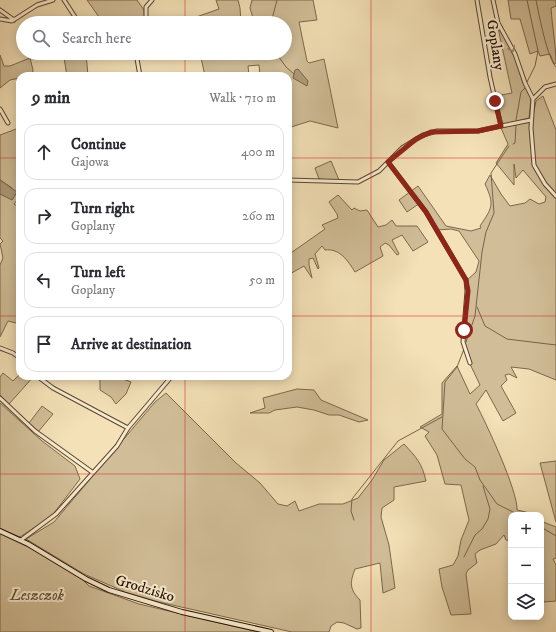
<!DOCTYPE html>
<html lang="en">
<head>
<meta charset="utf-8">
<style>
  body { margin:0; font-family:"IM FELL DW Pica",serif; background:#f2f2f3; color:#2b2b33 }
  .controls { position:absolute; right:12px; bottom:12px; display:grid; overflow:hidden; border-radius:8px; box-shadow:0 2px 10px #0003 }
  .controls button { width:36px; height:36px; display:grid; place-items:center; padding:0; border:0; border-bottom:1px solid #e1e1e2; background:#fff; color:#2b2b33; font:20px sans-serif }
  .stop { position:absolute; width:12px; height:12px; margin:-9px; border:3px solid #8f2418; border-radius:50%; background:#fff }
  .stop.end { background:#8f2418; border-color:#fff; box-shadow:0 1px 4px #0008 }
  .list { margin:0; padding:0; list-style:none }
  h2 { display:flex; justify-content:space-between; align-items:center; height:52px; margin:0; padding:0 16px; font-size:17px }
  h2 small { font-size:13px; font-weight:400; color:#7c7c81 }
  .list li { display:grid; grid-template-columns:26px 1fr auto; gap:12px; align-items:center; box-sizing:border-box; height:56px; margin:0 8px 8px; padding:0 8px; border:1px solid #e1e1e2; border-radius:12px }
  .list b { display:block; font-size:15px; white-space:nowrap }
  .list p { margin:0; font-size:13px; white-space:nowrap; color:#7c7c81 }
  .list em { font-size:13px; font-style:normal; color:#7c7c81 }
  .icon { flex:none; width:22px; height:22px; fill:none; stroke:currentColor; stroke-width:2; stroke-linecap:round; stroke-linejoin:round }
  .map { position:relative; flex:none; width:556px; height:632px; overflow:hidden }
  .search { position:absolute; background:#fff; box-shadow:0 2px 10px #0003; left:16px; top:16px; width:276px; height:44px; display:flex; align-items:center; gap:10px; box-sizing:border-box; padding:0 14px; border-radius:22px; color:#7c7c81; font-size:15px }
  .panel { position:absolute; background:#fff; box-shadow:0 2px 10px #0003; left:16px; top:72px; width:276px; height:308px; border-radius:12px }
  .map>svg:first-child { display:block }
  .green { fill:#d1be98; stroke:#7c684c }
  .water { fill:#ae9a79; stroke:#786349 }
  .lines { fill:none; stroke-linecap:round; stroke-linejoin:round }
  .stream { stroke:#786349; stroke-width:1 }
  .street-casing { stroke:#5a452e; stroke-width:5 }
  .secondary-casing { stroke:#271100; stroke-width:6 }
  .street { stroke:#f8ecd0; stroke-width:3 }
  .secondary { stroke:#f8ecd0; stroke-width:4 }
  .oneway { stroke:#9a8972 }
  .route { stroke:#8f2418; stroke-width:5 }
  .grid { fill:none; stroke:#d62828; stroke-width:1; stroke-opacity:0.55 }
  .labels { text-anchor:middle; stroke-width:4; stroke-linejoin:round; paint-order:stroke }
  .street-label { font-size:15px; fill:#271100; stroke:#f8ecd0 }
  .park-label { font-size:15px; font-style:italic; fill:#624e35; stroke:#f8ecd0 }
</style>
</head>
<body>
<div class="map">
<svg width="556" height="632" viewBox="0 0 556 632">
  <rect width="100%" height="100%" fill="#f4e1b7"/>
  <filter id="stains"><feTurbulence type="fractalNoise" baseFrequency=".005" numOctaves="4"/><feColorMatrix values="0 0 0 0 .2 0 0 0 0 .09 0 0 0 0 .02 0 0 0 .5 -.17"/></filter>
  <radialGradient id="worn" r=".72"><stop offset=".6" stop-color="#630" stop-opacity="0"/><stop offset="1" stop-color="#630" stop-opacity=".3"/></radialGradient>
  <path class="green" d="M87,0H137L144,10L145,23H90L99,17Z
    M216,0H238L240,8L241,23H218L215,19H199L190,23H170L179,17L182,22L219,9Z
    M252,0H313L317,20L299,22L307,61L309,63L324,59L338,128L310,121L288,128V76H260L259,65L248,66L249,76H205L200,53H285V23H242L253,18L250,8Z
    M508,0H556V6L551,8C552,27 556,44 556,63L554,64L550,54L540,56L538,51L530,54L520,19H511Z
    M498,28L505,36L514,55L524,85L531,98L529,118L505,124L501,122L496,96L512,93Z
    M86,53L88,76H67L64,58Z
    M0,55L4,66H10L30,58L33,70L32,75L43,76H20V78L10,80L0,88Z
    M543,96L556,130V380L529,369L511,367L517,378L509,374L505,375L507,380L501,386L516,413L503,421L486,390L476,404C486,423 518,491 517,510L538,515H511V541L506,540L504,535L496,544L480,550L475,554L477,563L468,570L466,574L471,614L451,615L442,587L439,569L453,565L458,556L461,540L469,520L461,485L445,484L437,455L425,436L429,432L420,427L442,414V383L457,366L470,394L480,385L470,364L467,349L464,352L462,337H465L468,293L467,280L476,272L479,261L459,231L451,229L437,230L420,203L407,212L399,200L418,186L446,226L471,231L481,228L480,226C492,208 495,205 485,184L490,175L501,194L510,206L525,203L530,199L539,204L545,202L546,197L523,170L516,178L514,164V185L496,163L508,144L501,128L532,121L536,101Z
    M19,128L20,197L14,204L20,208V324L8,321L0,337V265L3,258L0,244L3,241L0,238V194L6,196L12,188L0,180V135Z
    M331,161L339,180V181L319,179L315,168Z
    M338,195L352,210L354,208L360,211L367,210L378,227L386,225L392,220L396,226H417L428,242L413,251L402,235L392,240L399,254L397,255L389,245L385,243L380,247L383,256L355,272C348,261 340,248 325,250L322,246L315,254L319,268L318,269L313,258L309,259V265L312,278L304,266L288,275V265L292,263L288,255L325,229L322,225L338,218L337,214L329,202Z
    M3,373L13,381L20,374V376H34L9,404L0,395V377Z
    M94,376H115L131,382L126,394L116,404L111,397L100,390V380Z
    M297,389L314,390L321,400L368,420L359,422L339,415H329L314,410L297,407L275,410L269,413H250L265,408L263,398Z
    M166,393L236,463L260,483L278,504L287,506L295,501L299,511L319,504H343L358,498L372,480L384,460L404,444C416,457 422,463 426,481L394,487V500L382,508L381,517L389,545L395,588L383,593L380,563L355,569C350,582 349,589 360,600L361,628L357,629L344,623L337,622L331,626L329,632H292L159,602L125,592L84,574L26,539L54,522L155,402Z
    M0,403L42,441L75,466L80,479L51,517L20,537L0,529Z
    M42,406L53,414L38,432L29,423Z
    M556,461V522L540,463Z
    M541,519L543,522L556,527V558L553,559L556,565V601L544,602L541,589Z
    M0,533L20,541L82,579L89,586L139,604L258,632H0Z"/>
  <path class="water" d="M298,69L308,81L307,86L293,78L295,70Z
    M0,180L17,192L12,200L0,194Z"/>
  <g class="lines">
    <path class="stream" d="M527,0L538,51L535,66L527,82
      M536,0C539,14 547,58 556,67
      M271,23L277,0
      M276,53L286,67L294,74
      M516,120L521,92L525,88
      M513,144L515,143L516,125
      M477,307L485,326L507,339L556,345
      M466,342L475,316L482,252L486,232L494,213L491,173L509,146
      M464,349L457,367L445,382L442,429L465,459L475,467L480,480L497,504L519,515
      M354,520L351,511L352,499L398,441L442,417
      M541,527L556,536
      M464,557L475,535L482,529L488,519L490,509L483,486"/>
    <defs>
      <path id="street" d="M64,0L79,23
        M493,0L498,23L515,54L525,83L533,99L531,128L534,165L545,184L556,196
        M0,10L14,20
        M0,19L12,21L37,5L53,0
        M146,23V7L152,0
        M136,53L140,76
        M533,99L545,87L556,84
        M0,109L8,123
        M501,126L531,120
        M388,162L426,212L466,280L467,291L463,342L470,363
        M288,180L358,182L379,171L402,148L423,135L437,131H478L501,126L490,77L477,0
        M0,348L13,353L20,358
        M37,376L53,388L128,428
        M0,398L35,431L92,472
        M21,540L56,514L117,446L128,428L172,376"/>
      <path id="secondary" d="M0,531L28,544L86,579L109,590L182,612L271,632"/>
    </defs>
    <use href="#street" class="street-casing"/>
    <use href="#secondary" class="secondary-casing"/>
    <use href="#street" class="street"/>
    <use href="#secondary" class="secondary"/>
  </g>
  <defs><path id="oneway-chevron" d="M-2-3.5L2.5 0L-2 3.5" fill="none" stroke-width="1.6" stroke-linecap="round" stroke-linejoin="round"/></defs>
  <use class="oneway" href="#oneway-chevron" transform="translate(512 49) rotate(64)"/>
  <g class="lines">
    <path class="route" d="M464,330L468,291L466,280L426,212L388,162L416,139L431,132L478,131L501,126L495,101"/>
  </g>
  <path class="grid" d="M185,0V23M371,0V632M185,53V76M0,158H20M288,158H556M0,316H20M288,316H556M185,376V632M0,474H556"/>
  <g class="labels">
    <g class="street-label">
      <text transform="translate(496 45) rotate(81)" y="5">Goplany</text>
      <text transform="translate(145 588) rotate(17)" y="5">Grodzisko</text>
    </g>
    <g class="park-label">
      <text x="37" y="600">Leszczok</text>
    </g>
  </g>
  <rect width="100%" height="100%" filter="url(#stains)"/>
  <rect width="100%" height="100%" fill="url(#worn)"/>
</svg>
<div class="controls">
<button>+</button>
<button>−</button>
<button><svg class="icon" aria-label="layers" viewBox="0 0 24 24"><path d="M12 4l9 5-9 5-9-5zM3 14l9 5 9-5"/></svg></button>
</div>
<div class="stop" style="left:464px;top:330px"></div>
<div class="stop end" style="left:495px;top:101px"></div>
<div class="search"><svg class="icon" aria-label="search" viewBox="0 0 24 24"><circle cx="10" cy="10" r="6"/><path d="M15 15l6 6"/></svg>Search here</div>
<section class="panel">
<h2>9 min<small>Walk · 710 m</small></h2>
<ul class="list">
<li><svg class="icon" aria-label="ahead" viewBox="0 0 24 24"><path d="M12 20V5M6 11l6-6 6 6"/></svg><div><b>Continue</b><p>Gajowa</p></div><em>400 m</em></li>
<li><svg class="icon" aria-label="right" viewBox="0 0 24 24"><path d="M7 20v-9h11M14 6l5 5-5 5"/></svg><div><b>Turn right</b><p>Goplany</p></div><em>260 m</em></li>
<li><svg class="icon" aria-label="left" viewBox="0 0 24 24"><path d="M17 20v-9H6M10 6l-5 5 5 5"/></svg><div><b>Turn left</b><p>Goplany</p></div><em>50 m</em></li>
<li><svg class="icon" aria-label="arrive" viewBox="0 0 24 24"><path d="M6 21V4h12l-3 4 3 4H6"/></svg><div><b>Arrive at destination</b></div></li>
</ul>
</section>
</div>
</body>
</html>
